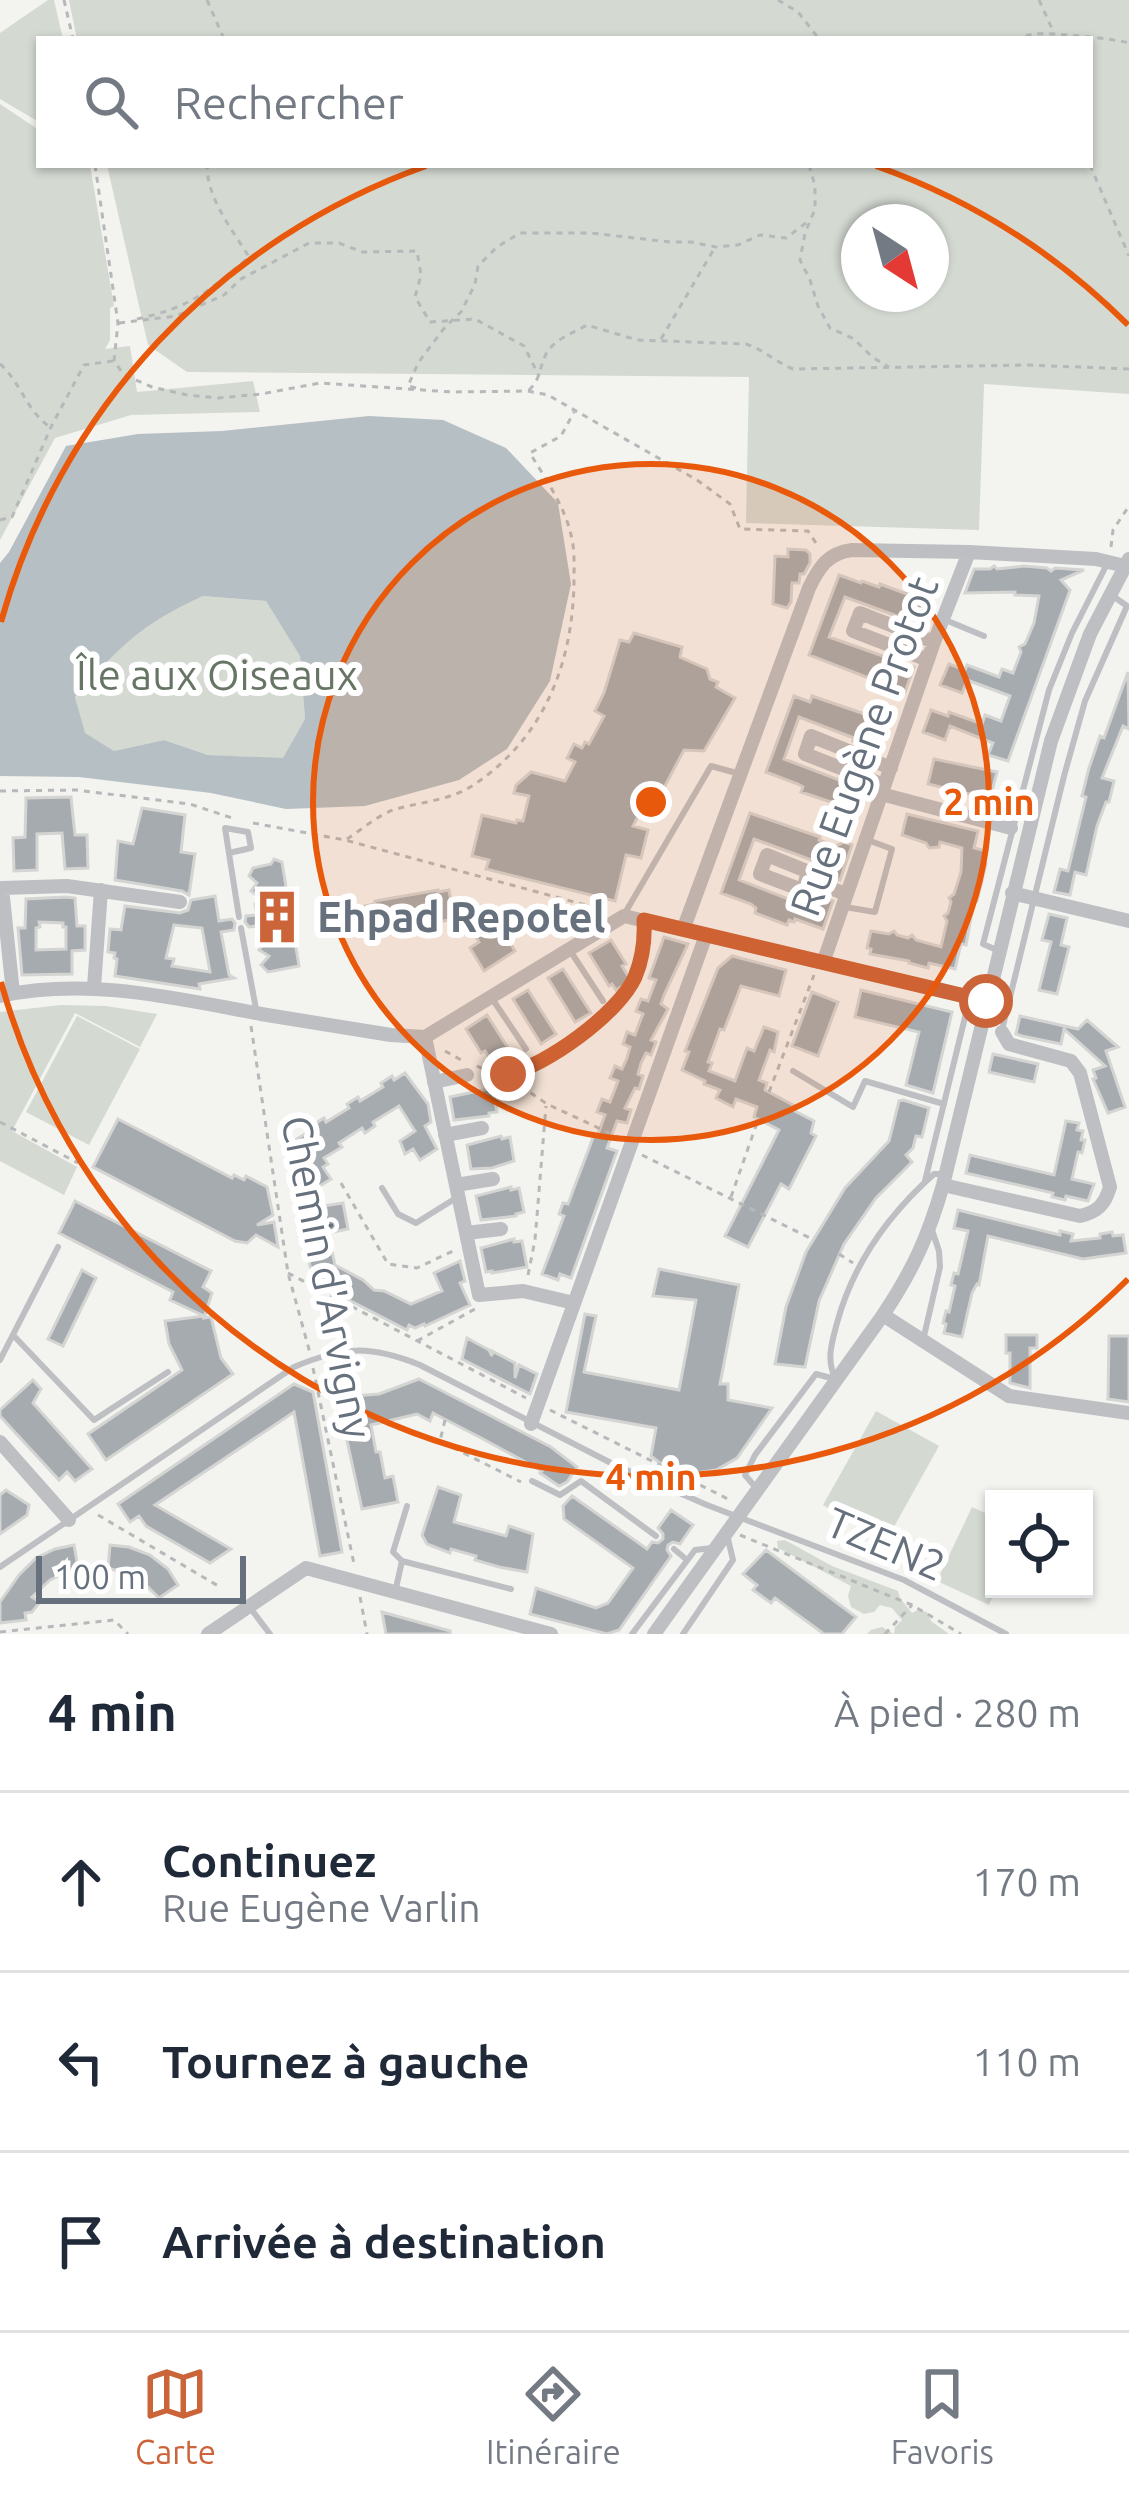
<!DOCTYPE html>
<html lang="fr">
<head>
<meta charset="utf-8">
<style>
  body { margin:0; font-family:Ubuntu,sans-serif; background:#f6f6f7; color:#1f2937 }
  .controls { position:absolute; right:36px; bottom:36px; display:grid; overflow:hidden; border-radius:0px; box-shadow:0 3px 9px #0004 }
  .controls button { width:108px; height:108px; display:grid; place-items:center; padding:0; border:0; border-bottom:3px solid #e0e1e3; background:#fff; color:#1f2937; font:60px sans-serif }
  .compass { position:absolute; left:841px; top:204px; width:108px; height:108px; border-radius:50%; background:#fff; box-shadow:0 3px 9px #0004; rotate:144deg }
  .scale { position:absolute; left:36px; bottom:30px; width:210px; box-sizing:border-box; padding-left:12px; border:6px solid #66717d; border-top:0; font-size:33px; line-height:42px; white-space:nowrap; color:#66717d; -webkit-text-stroke:9px #fff; paint-order:stroke }
  .stop { position:absolute; width:36px; height:36px; margin:-27px; border:9px solid #cb6438; border-radius:50%; background:#fff }
  .stop.end { background:#cb6438; border-color:#fff; box-shadow:0 3px 12px #0008 }
  .list { margin:0; padding:0; list-style:none }
  h2 { display:flex; justify-content:space-between; align-items:center; height:156px; margin:0; padding:0 48px; font-size:51px }
  h2 small { font-size:39px; font-weight:400; color:#747a83 }
  .list li { display:grid; grid-template-columns:78px 1fr auto; gap:36px; align-items:center; box-sizing:border-box; height:180px; padding:0 48px; border-top:3px solid #e0e1e3 }
  .list b { display:block; font-size:45px; white-space:nowrap }
  .list p { margin:0; font-size:39px; white-space:nowrap; color:#747a83 }
  .list em { font-size:39px; font-style:normal; color:#747a83 }
  .icon { flex:none; width:66px; height:66px; fill:none; stroke:currentColor; stroke-width:2; stroke-linecap:round; stroke-linejoin:round }
  .map { position:relative; flex:none; width:1129px; height:1634px; overflow:hidden }
  .search { position:absolute; background:#fff; box-shadow:0 3px 9px #0004; left:36px; right:36px; top:36px; height:132px; display:flex; align-items:center; gap:30px; box-sizing:border-box; padding:0 42px; border-radius:0px; color:#747a83; font-size:45px }
  .sheet { height:696px; background:#fff }
  nav { display:flex; justify-content:space-around; align-items:center; box-sizing:border-box; height:168px; border-top:3px solid #e0e1e3; background:#fff; font-size:33px; color:#747a83 }
  nav a { display:grid; justify-items:center; gap:6px }
  nav .on { color:#cb6438 }
  .map>svg:first-child { display:block }
  .green { fill:#d4d9d2; fill-rule:evenodd }
  .water { fill:#b6bfc3; fill-rule:evenodd }
  .building { fill:#a5abaf; stroke:#d4d4d3; stroke-width:3; fill-rule:evenodd }
  .lines { fill:none; stroke-linecap:round; stroke-linejoin:round }
  .path { stroke:#b6b8ba; stroke-width:3; stroke-dasharray:6 6; stroke-linecap:butt }
  .lane { stroke:#bdbfc3; stroke-width:6 }
  .street { stroke:#bdbfc3; stroke-width:14 }
  .route { stroke:#cb6438; stroke-width:15 }
  .ring { fill:none; stroke:#e8590c; stroke-width:6 }
  .labels { text-anchor:middle; stroke-width:12; stroke-linejoin:round; paint-order:stroke }
  .park-label { font-size:42px; fill:#667564; stroke:#fff }
  .street-label { font-size:42px; fill:#66717d; stroke:#fff }
  .poi-label { font-size:42px; font-weight:bold; fill:#66717d; stroke:#fff; text-anchor:start }
  .centre { fill:#e8590c; stroke:#fff; stroke-width:6 }
  .ring-label { font-size:36px; text-anchor:middle; font-weight:bold; fill:#e8590c; stroke:#fff; stroke-width:12; stroke-linejoin:round; paint-order:stroke }
</style>
</head>
<body>
<div class="map">
<svg width="1129" height="1634" viewBox="0 0 1129 1634">
  <rect width="100%" height="100%" fill="#f3f3f0"/>
  <path class="green" d="M48,0H54L63,39H39V122L0,99V33Z
    M69,0H1129V394L984,384L979,530L746,523L749,377L187,372L148,345L107,165H1090V39H77ZM859,222H931V294H859Z
    M0,104L39,130V165H90L114,306L110,308V340L105,349L130,346L137,392L253,381L260,412L131,415L55,438L0,540Z
    M203,596L266,601L300,655L305,719L283,759L208,755L164,740L114,751L84,733L75,697L118,648L161,615Z
    M61,1005L106,1006L157,1014L140,1047L75,1013L12,1131L77,1167L64,1195L0,1161V1012Z
    M77,1016L140,1049L89,1145L26,1112Z
    M876,1411L939,1446L886,1541L823,1505Z
    M972,1507L994,1517L996,1589L989,1605L937,1581Z
    M785,1540L832,1566L898,1591L900,1598L912,1613L918,1610L927,1612L931,1621L949,1634H867L871,1630L882,1627L894,1634L895,1627L902,1620L892,1608L880,1605L874,1612L864,1614L851,1607L848,1596L851,1586L778,1548L777,1541Z"/>
  <path class="water" d="M369,416L443,420L506,448L558,503L571,584L550,681L507,749L459,780L365,806L286,809L211,793L79,777L0,776V563L9,552L66,446L138,434L222,431ZM203,596L266,601L300,656L305,719L283,758L208,755L164,740L114,751L85,733L75,697C119,647 141,624 203,596Z"/>
  <path class="building" d="M788,549L806,550L810,554V563L804,574H800L799,583H792L791,602L787,608L773,604L775,556L788,557Z
    M994,566L997,569L1024,566L1047,568L1051,571L1055,568L1084,570L1061,580L1070,590L1008,761L988,755L993,743L950,726L945,740L923,732L931,710L948,716L949,712L982,724L985,715L1001,721L1010,696L967,680L962,693L940,685L949,664L965,670L967,665L999,677L1002,669L1013,673L1021,652L1019,647L1025,644L1034,623L1039,596L1015,595V592L965,593L974,569H990Z
    M839,575L861,583L862,581L879,587L880,584L907,594L909,589L934,599L924,626L845,597L829,637L914,667L905,692L809,655Z
    M634,633L682,647L680,657L707,669L710,679L718,682L716,687L735,698L704,751L684,750L658,799L649,795L633,826L648,830L641,858L626,855L615,901L486,869L489,860L472,856L482,815L516,823L517,820L523,821L529,796L514,793L516,785L531,772L565,781L575,762L567,758L574,744L582,748L585,742L589,744L604,716L595,711L604,693L620,640L629,642Z
    M1128,672L1129,729L1123,726L1102,778L1114,781L1109,802H1106L1097,826L1086,875L1075,872L1070,895L1054,892L1060,869L1068,871L1086,797L1082,796L1089,768L1100,736L1104,738Z
    M794,696L810,702L812,696L888,722L877,750L853,741L854,738L799,717L784,759L863,789L855,810L801,792L803,787L798,784L766,772Z
    M934,759L997,772L990,799L928,784Z
    M71,797L75,835H87L88,868L65,869L62,833L37,834V870L14,871L13,838L25,837L26,798Z
    M142,808L185,815L181,852L195,854L189,895L182,891L115,880L118,841L133,844Z
    M750,813L820,837L819,840L836,846L844,842L852,845L840,880L820,872V863L754,839L739,880L801,904H805L813,894L833,901L823,929L795,919L794,922L789,920L787,925L755,913L756,908L751,904L721,893Z
    M907,814L978,831L974,848L986,851L983,863L986,864L977,901H974L966,945L961,944L955,969L929,963L928,968L909,963V961L870,954L871,949L867,948L871,931L889,934L894,931L897,935L908,938L912,935L916,940L941,947L947,921L944,916L948,913L951,902L949,898L954,894L961,872L962,848L940,842L939,847L929,848L926,843L902,835Z
    M274,859L282,862L299,966L268,972L261,965L269,956L259,950L265,941L259,936L257,926L249,927L245,922L246,916L257,915L255,904L260,898L251,891L257,883L249,876L253,868L271,864Z
    M438,890V892L449,890L454,919L423,925L420,927V930L405,933V930L401,929L370,935L365,906L375,904V901Z
    M215,896L219,921L232,919L235,923L234,930L221,932L229,975L234,978L199,984L200,989L115,976L117,959L114,958L115,953L108,952L110,929L121,930L125,906L180,913L188,910L191,900ZM174,925L202,928L210,972L172,966L174,959L166,958Z
    M66,897L75,898L77,926H85V950L72,951V974L22,975L18,928H25L26,899ZM39,922L63,923V927H66V949L36,950V928L40,927Z
    M1049,914L1067,918L1061,945L1069,947L1057,994L1039,990L1051,942L1042,940Z
    M484,922L494,933L501,928L515,951L484,971L470,948L479,942L472,930Z
    M664,937L688,944L664,995L661,1004L668,1009L651,1040L656,1042L651,1055L646,1053L641,1063L638,1074L643,1076L639,1089L635,1088L625,1108L631,1110L627,1123L617,1121L607,1148L617,1151L571,1278L560,1274L558,1280L542,1274L564,1216L559,1214L563,1203L568,1204L594,1135L597,1137L605,1115L597,1112L602,1099L610,1102L618,1081L610,1078L615,1066L622,1069L627,1058L630,1047L623,1044L627,1032L635,1035L639,1024L643,1014L636,1011L641,999L648,1001L656,980L649,978Z
    M611,940L626,964L622,966L631,981L616,990L612,984L609,986L589,953Z
    M732,956L786,970L779,996L741,986L724,1030L720,1029L708,1062L712,1063L709,1071L735,1081L747,1048L754,1051L764,1027L778,1032L774,1052L770,1050L759,1080L767,1083L765,1090L793,1105L791,1109L814,1121L811,1133L816,1136L789,1189L781,1184L748,1247L725,1236L779,1130L754,1117L757,1107L736,1099L733,1107L716,1098L720,1090L704,1084L705,1081L682,1070L689,1052L685,1051L718,968Z
    M563,969L591,1013L575,1022L548,978Z
    M528,990L556,1034L541,1044L513,999Z
    M861,990L952,1012L933,1093L906,1085L919,1032L855,1017Z
    M812,992L838,1002L818,1056L792,1046Z
    M487,1015L508,1048L505,1050L509,1056L494,1065L485,1051L481,1053L466,1029Z
    M1020,1016L1078,1029L1087,1020L1118,1047L1106,1051L1125,1107L1108,1113L1093,1079L1096,1078L1093,1070L1105,1066L1064,1029L1061,1044L1022,1036L1016,1034Z
    M993,1054L1038,1064L1034,1082L989,1072Z
    M405,1073L428,1104L431,1122L425,1126L437,1149L420,1160L413,1149L405,1154L400,1141L415,1131L399,1106L373,1122L375,1126L365,1133L362,1128L339,1143L342,1147L324,1158L328,1164L323,1167L331,1179L310,1192L292,1171L305,1163L292,1142L315,1128L313,1125L324,1118L326,1122L349,1108L347,1104L358,1097L360,1101L383,1087L381,1083L392,1076L394,1080Z
    M492,1088L497,1112L489,1113V1116L454,1120L450,1097Z
    M903,1100L929,1108L922,1137L916,1136L913,1148L906,1155L912,1162L876,1198L844,1244L819,1301L805,1367L775,1364L786,1307L806,1252L845,1188L889,1141L899,1101Z
    M118,1119L232,1178L234,1175L244,1180L246,1176L267,1187L273,1215L257,1225L274,1222L278,1247L256,1235L247,1243L235,1241L93,1167Z
    M1066,1121L1079,1123L1077,1130L1083,1131L1081,1140H1085L1082,1153L1078,1152L1072,1179L1094,1184L1088,1201L1066,1196L1065,1200L1052,1197L1053,1193L966,1173L970,1155L1054,1175Z
    M501,1136L502,1139L510,1137L514,1161L492,1168L471,1169L467,1145Z
    M511,1187V1190L519,1188L524,1212L516,1214V1216L481,1220L476,1196Z
    M75,1201L211,1271L203,1287L212,1293L204,1318L211,1317L221,1358L233,1374L106,1460L88,1434L182,1370L169,1344L165,1321L204,1316L170,1300L173,1292L59,1233Z
    M343,1203L348,1229L328,1233L335,1265L363,1280L374,1290L384,1291L411,1304L442,1291L434,1273L460,1261L465,1281L460,1283L470,1305L425,1326L424,1324L415,1328L409,1325L407,1330L318,1284L320,1279L314,1276L310,1266L301,1217L325,1213L324,1206Z
    M958,1210L1060,1235V1231L1073,1234L1071,1241L1100,1238V1234L1112,1232L1113,1236L1123,1235L1126,1253L1083,1259L988,1236L979,1285L977,1284L972,1293L962,1337L944,1333L946,1324L943,1323L946,1311L949,1312L955,1286L951,1285L954,1273L958,1274L968,1231L954,1228Z
    M514,1239V1242L522,1241L527,1267L492,1273V1271L486,1272L481,1248Z
    M659,1269L739,1285L720,1384H728V1400L772,1408L737,1458L716,1470L688,1474L660,1463L651,1456L656,1428L566,1412L585,1314L596,1316L584,1372L679,1390L696,1300L653,1296Z
    M82,1270L96,1278L63,1346L48,1339Z
    M1006,1335H1037V1348H1030V1388L1010,1383V1353H1006Z
    M1109,1336H1129V1402L1108,1399Z
    M467,1338L489,1350L492,1356V1351L515,1363V1378L519,1365L537,1374L530,1394L462,1359Z
    M419,1379L551,1447L577,1467L567,1482L559,1486L540,1473L542,1471L485,1440L433,1413L430,1421L417,1414L371,1425L376,1452H380L385,1478L393,1476L398,1502L362,1509L341,1413H344L341,1397L379,1394Z
    M33,1380L41,1389L33,1403L92,1469L75,1481L67,1472L59,1480L0,1416V1410Z
    M294,1384L313,1392L342,1552L320,1556L294,1412L155,1505L231,1549L210,1563L146,1526L139,1516L130,1522L118,1504Z
    M438,1487L461,1495L454,1522L506,1536L509,1526L533,1534L527,1572L499,1567L475,1560L476,1556L451,1549L450,1553L427,1544L422,1535Z
    M6,1490L29,1505L27,1515L0,1534V1495Z
    M572,1496L647,1549L652,1542L658,1543L663,1539V1534L658,1528L671,1510L693,1525L680,1544L673,1542L668,1545L667,1550L671,1556L619,1630L607,1634L530,1614L536,1588L596,1608L608,1603L633,1568L564,1519L563,1506Z
    M74,1545L78,1567L50,1580L32,1597L40,1602L32,1612L25,1613L26,1620L0,1623V1602L19,1575L36,1558L55,1549Z
    M110,1545L129,1547L150,1555L168,1569L178,1585L159,1598L138,1577L108,1568Z
    M766,1550L856,1617L842,1634H824L775,1598L771,1603L753,1590L757,1585L743,1574Z
    M382,1612L450,1631V1634H386Z"/>
  <g class="lines">
    <path class="path" d="M64,0L73,39
      M207,0L224,39
      M778,0L798,12L819,39
      M1039,0L1054,33
      M1014,39C1021,37 1028,35 1035,34C1047,32 1118,39 1129,43
      M95,165L118,323L114,361L124,375L152,387L187,395L218,398L261,394L320,383L452,392L528,391L548,395L697,480L730,504L740,529L808,531L818,546
      M809,165L815,186V209L805,233L800,260L810,280L818,306L830,328L854,339L872,357L889,367
      M1090,165L1129,256
      M137,319C191,307 208,292 249,257C232,229 207,199 207,165
      M119,323L176,316L224,295L241,279L309,243H339L362,252L417,251L421,275L415,297L430,322L475,319L524,346L539,376
      M661,339L714,249
      M0,364C20,381 27,412 50,427
      M416,388L408,386L418,363L445,327L461,312L475,284L478,266L497,247L520,233H591L670,242H691L716,247L738,245L760,235L786,238L810,220
      M529,390C541,379 539,368 546,354C553,340 573,333 587,325L637,340L746,344C764,350 776,362 793,369L1028,365L1129,369
      M0,520L12,517L51,427L84,365L113,361
      M1111,547L1113,530L1129,506
      M0,791L76,790L190,804L232,818
      M253,823L345,840L604,910
      M347,839C361,830 377,816 393,810C419,802 448,801 472,786C544,739 573,663 574,581C574,567 575,549 571,535C565,507 545,478 530,453L561,436L574,412
      M251,1026L288,1273L310,1353
      M445,1051L463,1061
      M477,1066L528,1091L547,1104L618,1137
      M499,1077L526,1070L552,1056L621,998L634,979L644,937
      M769,1092L814,975
      M0,1122L78,1163
      M642,1155L812,1239
      M341,1183L388,1264L417,1268L455,1250
      M731,1197L758,1120
      M839,1254L853,1263
      M288,1273L526,1398
      M528,1275L535,1240L546,1106
      M417,1341L475,1309
      M313,1368L354,1564
      M550,1410L730,1500
      M445,1420L440,1441L521,1482
      M98,1515L220,1587
      M740,1535L912,1605L961,1634
      M360,1597L367,1634
      M0,1632L114,1620L128,1634
      M885,1634L912,1605"/>
    <path class="lane" d="M943,619L984,636
      M229,853L251,848L248,832L225,828L239,917
      M845,907L875,912L892,849L865,839
      M625,913L711,766L740,774
      M241,928L256,1009
      M999,951L983,944L1049,690L1072,633L1107,564
      M571,952L603,1001
      M493,1000L526,1049
      M1002,1030L1064,776L1085,701L1127,606L1113,596
      M793,1071L853,1107L865,1081L944,1104
      M925,1181L969,1001
      M382,1188L398,1214L416,1223L456,1198
      M13,1335L94,1420L168,1372
      M924,1336L940,1267L939,1251L931,1227
      M0,1360L58,1247
      M835,1378C826,1359 832,1342 837,1323C853,1264 889,1214 934,1174H941
      M532,1481L560,1495L581,1481L656,1536
      M757,1489L745,1475L755,1455L816,1374L835,1379
      M674,1549L687,1560
      M402,1561L393,1552L407,1506
      M0,1567L294,1367C343,1346 370,1345 420,1365L613,1464L707,1505L904,1580L1006,1634
      M396,1588L402,1561L511,1589
      M251,1609L270,1634
      M632,1634L695,1550L712,1548
      M683,1634L733,1560L728,1539"/>
    <path class="street" d="M928,660L853,631L860,613L934,642
      M884,785L805,754L811,736L891,768
      M881,794L1011,828
      M767,855L809,872L802,890L760,874Z
      M806,879L846,894
      M1012,893L1129,921
      M683,930L809,588C819,567 828,553 852,550L969,552L1096,559L1125,566
      M823,963L934,642L969,552
      M94,987L101,890
      M13,993L2,888L67,886L180,902
      M0,996C88,977 174,998 261,1014C304,1021 347,1028 391,1035L425,1037
      M425,1037L624,916L986,1001
      M425,1037L479,1295L523,1291L574,1303
      M434,1082L467,1075
      M445,1135L482,1128
      M456,1185L493,1179
      M943,1185L1080,1216C1098,1212 1105,1204 1110,1187L1080,1073L1071,1061L1009,1044L1002,1032
      M466,1233L501,1229
      M883,1315L1009,1396L1129,1413
      M531,1424L706,935
      M0,1442L69,1520
      M208,1634L306,1568L551,1634
      M654,1634L883,1315C913,1270 928,1237 943,1185L1051,741L1090,634L1129,559"/>
  </g>
  <g class="lines">
    <path class="route" d="M508,1074C546,1066 619,1013 635,977C642,960 645,938 644,920L986,1001"/>
  </g>
  <circle cx="651" cy="802" r="338" fill="#e8590c" fill-opacity=".12"/>
  <g class="ring">
    <circle cx="651" cy="802" r="338"/>
    <path d="M1128 1279A675 675 0 0 1 1 982M1 622A675 675 0 0 1 426 166M876 166A675 675 0 0 1 1128 325"/>
  </g>
  <defs>
    <symbol id="building-bare" viewBox="-9 -9 18 18"><path d="M-4-6H4V6H1V3H-1V6H-4ZM-2.5-4.3h1.7v1.8h-1.7ZM.8-4.3h1.7v1.8H.8ZM-2.5-1h1.7V.8h-1.7ZM.8-1h1.7V.8H.8Z" fill="#cb6438" stroke="#fff" stroke-width="2.5" paint-order="stroke"/></symbol>
  </defs>
  <g fill-rule="evenodd">
    <use href="#building-bare" x="239" y="879" width="76" height="76"/>
  </g>
  <g class="labels">
    <g class="park-label">
      <text x="217" y="690">Île aux Oiseaux</text>
    </g>
    <g class="street-label">
      <text transform="translate(864 746) rotate(-70)" y="15">Rue Eugène Protot</text>
      <text transform="translate(327 1277) rotate(79)" y="15">Chemin d'Arvigny</text>
      <text transform="translate(886 1544) rotate(23)" y="15">TZEN2</text>
    </g>
    <g class="poi-label">
      <text x="317" y="932">Ehpad Repotel</text>
    </g>
  </g>
  <circle cx="651" cy="802" r="18" class="centre"/>
  <g class="ring-label">
    <text x="989" y="815">2 min</text>
    <text x="651" y="1490">4 min</text>
  </g>
</svg>
<div class="controls">
<button><svg class="icon" aria-label="locate" viewBox="0 0 24 24"><circle cx="12" cy="12" r="6"/><path d="M12 2v4M12 18v4M2 12h4M18 12h4"/></svg></button>
</div>
<svg class="compass" viewBox="-18 -18 36 36"><path d="M0-13l5 13h-10z" fill="#e53935"/><path d="M0 13l5-13h-10z" fill="#747a83"/></svg>
<div class="scale">100 m</div>
<div class="stop" style="left:986px;top:1001px"></div>
<div class="stop end" style="left:508px;top:1074px"></div>
<div class="search"><svg class="icon" aria-label="search" viewBox="0 0 24 24"><circle cx="10" cy="10" r="6"/><path d="M15 15l6 6"/></svg>Rechercher</div>
</div>
<section class="sheet">
<h2>4 min<small>À pied · 280 m</small></h2>
<ul class="list">
<li><svg class="icon" aria-label="ahead" viewBox="0 0 24 24"><path d="M12 20V5M6 11l6-6 6 6"/></svg><div><b>Continuez</b><p>Rue Eugène Varlin</p></div><em>170 m</em></li>
<li><svg class="icon" aria-label="left" viewBox="0 0 24 24"><path d="M17 20v-9H6M10 6l-5 5 5 5"/></svg><div><b>Tournez à gauche</b></div><em>110 m</em></li>
<li><svg class="icon" aria-label="arrive" viewBox="0 0 24 24"><path d="M6 21V4h12l-3 4 3 4H6"/></svg><div><b>Arrivée à destination</b></div></li>
</ul>
</section>
<nav>
<a class="on"><svg class="icon" aria-label="map" viewBox="0 0 24 24"><path d="M3 6l6-2 6 2 6-2v14l-6 2-6-2-6 2zM9 4v14M15 6v14"/></svg>Carte</a>
<a><svg class="icon" aria-label="directions" viewBox="0 0 24 24"><path d="M12 3l9 9-9 9-9-9zM9 14v-3h6M13 9l2 2-2 2"/></svg>Itinéraire</a>
<a><svg class="icon" aria-label="saved" viewBox="0 0 24 24"><path d="M7 4h10v16l-5-4-5 4z"/></svg>Favoris</a>
</nav>
</body>
</html>
